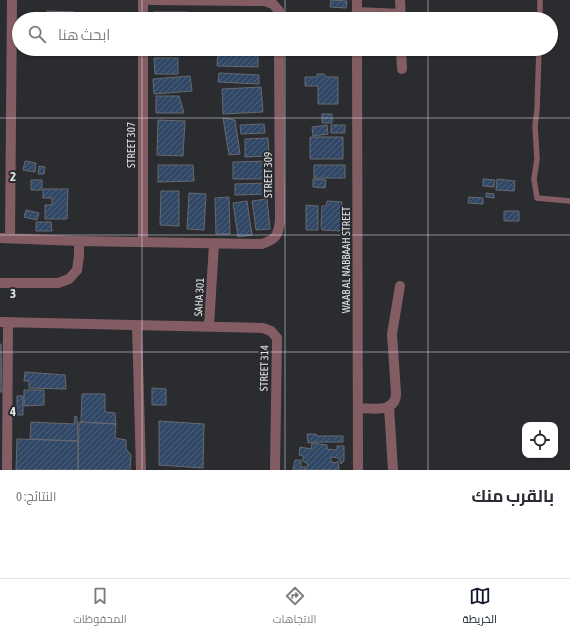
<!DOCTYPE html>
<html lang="ar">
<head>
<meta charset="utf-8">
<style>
  body { margin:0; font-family:"Asap Condensed",Cairo,sans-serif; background:#f7f7f7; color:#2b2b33; direction:rtl }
  .controls { position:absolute; right:12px; bottom:12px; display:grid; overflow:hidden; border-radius:8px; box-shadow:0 1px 3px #0004 }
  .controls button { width:36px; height:36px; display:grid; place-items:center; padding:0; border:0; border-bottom:1px solid #e1e1e2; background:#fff; color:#2b2b33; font:20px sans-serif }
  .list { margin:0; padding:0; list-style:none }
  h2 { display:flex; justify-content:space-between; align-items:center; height:52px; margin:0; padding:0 16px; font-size:17px }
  h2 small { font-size:13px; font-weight:400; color:#7c7c81 }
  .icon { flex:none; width:22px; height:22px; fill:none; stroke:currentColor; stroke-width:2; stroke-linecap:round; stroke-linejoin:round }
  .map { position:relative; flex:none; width:570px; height:470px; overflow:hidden; direction:ltr }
  .search { position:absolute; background:#fff; box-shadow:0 1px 3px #0004; left:12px; right:12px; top:12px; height:44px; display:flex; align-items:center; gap:10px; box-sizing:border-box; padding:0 14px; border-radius:22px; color:#7c7c81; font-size:15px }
  .sheet { height:108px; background:#fff }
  nav { display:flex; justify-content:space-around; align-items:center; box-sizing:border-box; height:56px; border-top:1px solid #e1e1e2; background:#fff; font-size:11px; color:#7c7c81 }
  nav a { display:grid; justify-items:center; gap:2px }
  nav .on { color:#111827 }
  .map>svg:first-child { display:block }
  .building { fill:url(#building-hatch); stroke:#676a6e }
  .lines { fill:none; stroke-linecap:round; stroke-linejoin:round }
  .service { stroke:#845d64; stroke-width:5.5 }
  .minor { stroke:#845d64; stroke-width:10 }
  .grid { fill:none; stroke:#e1e3e5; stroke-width:1; stroke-opacity:0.55 }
  .labels { text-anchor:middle; stroke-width:4; stroke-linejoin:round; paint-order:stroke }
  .street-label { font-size:11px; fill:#e1e3e5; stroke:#2a2c30 }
  .grid-label { font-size:13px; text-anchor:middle; font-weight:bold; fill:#e1e3e5; stroke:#2a2c30; stroke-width:4; stroke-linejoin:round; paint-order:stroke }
</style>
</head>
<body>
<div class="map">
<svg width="570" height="470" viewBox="0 0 570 470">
  <defs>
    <pattern id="building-hatch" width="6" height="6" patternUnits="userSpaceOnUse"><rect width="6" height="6" fill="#314766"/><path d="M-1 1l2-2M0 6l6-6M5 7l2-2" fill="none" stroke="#4f617c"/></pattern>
  </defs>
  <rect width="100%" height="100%" fill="#2a2c30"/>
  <path class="building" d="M331,0L347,1L346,8L330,7Z
    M47,11L75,12V19H47Z
    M154,12H187L186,19H154Z
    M218,17L250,19H218Z
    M218,50L258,51V67L217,66Z
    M154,58H178V74H155Z
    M219,73L259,75V84L218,82Z
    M317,74H324L326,77H338V104H318V86H305V77H317Z
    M190,76L192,91L154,94L153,79Z
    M261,87L263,112L223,114L222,89Z
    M156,96H179L184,113H156Z
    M322,114H332V123H322Z
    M223,118L235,120L240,154L229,155Z
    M158,120L185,121L183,156L157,155Z
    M264,124L265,133L241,134L240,125Z
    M327,125L328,134L313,136L312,127Z
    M331,125H345V133H331Z
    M310,137H343V159H310Z
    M268,138L269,156L245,157V139Z
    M25,161L36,163L35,172L23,170Z
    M269,161L270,179H233V162Z
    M158,165H193L194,181L158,182Z
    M314,165H345V178H314Z
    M39,166L45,167L44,174H38Z
    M313,179L326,180L325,188L313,187Z
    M483,179L495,180L494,187L483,186Z
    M497,179L515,181L514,191L496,190Z
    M31,180H42V190H31Z
    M268,183L269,194L235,195V184Z
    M43,189H68L67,219H45V205H52V198H43Z
    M161,191H179V226L160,225Z
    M189,193L206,194L204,230L187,229Z
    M486,193L494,194V198L486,197Z
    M229,197L230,234H216L215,198Z
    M469,197L483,198V204L468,203Z
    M267,199L270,229L256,230L252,201Z
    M247,201L252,235L238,237L233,203Z
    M327,201L342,202L341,231L322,230L321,226L322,206H326Z
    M306,205L318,206V230H306Z
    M26,210L39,213L37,220L24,217Z
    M504,211H519V221H504Z
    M36,222H51L52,231H36Z
    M0,344H1L2,392H0Z
    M25,372L65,375L66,389L29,388V381H24Z
    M152,388L166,389V405H152Z
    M24,390H44V405L24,406Z
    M82,394H105V412L115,413L116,424L81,422Z
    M17,396H23V415H17Z
    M75,416L77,417L78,441L30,439L31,422L74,424Z
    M159,421L204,424L203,468L159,465Z
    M79,422L116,424L115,438L126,440V449L131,455L130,470H78Z
    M307,434H316L317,436H343V442H314L308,443Z
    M17,439L78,441V470H16Z
    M312,443L327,445V449L337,450V446H344V461L341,464L339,458L331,457V462L335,463L338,461L339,470H305L308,464L303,461V456L299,455L300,447L311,449Z
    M295,460H301V467H305V470H293Z"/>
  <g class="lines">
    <path class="service" d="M540,19V0
      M539,49L537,110L535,125L537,159L534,179L537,198L570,201"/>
    <path class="minor" d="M143,0V19
      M150,0L265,1L273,4L279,11V19
      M400,0L401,19
      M357,12L401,14
      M357,18V0
      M143,49V241
      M357,49L358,470
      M401,49L402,69
      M0,238L79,241L262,244C276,239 278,236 280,221L279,49
      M10,238L12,0
      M0,283H58L69,279L77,270L79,256V241
      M0,322L263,328L271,331L277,338L275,470
      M137,325L141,470
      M209,326L214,244
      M389,407L393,470
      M358,408C372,408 396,414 396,393L392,334L400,286
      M7,470L8,322"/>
  </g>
  <path class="grid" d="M142,0V19M285,0V19M428,0V19M142,49V470M285,49V470M428,49V470M0,118H570M0,235H570M0,352H570"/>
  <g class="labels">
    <g class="street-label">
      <text transform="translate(131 145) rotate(-90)" y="4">STREET 307</text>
      <text transform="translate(268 175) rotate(-90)" y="4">STREET 309</text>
      <text transform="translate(346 260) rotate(-90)" y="4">WAAB AL NABBAAH STREET</text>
      <text transform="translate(199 297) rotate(-87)" y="4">SAHA 301</text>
      <text transform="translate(264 368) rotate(-89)" y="4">STREET 314</text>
    </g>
  </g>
  <g class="grid-label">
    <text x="13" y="181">2</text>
    <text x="13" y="298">3</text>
    <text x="13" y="416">4</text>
  </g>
</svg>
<div class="controls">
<button><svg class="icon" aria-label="locate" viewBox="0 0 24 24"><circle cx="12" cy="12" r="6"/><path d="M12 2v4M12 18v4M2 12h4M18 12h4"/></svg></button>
</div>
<div class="search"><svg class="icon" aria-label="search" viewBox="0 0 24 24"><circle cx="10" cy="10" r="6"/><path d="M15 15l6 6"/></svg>ابحث هنا</div>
</div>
<section class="sheet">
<h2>بالقرب منك<small>النتائج: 0</small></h2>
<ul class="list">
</ul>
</section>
<nav>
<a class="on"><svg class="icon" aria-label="map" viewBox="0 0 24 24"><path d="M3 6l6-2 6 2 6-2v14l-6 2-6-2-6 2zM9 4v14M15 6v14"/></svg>الخريطة</a>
<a><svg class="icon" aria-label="directions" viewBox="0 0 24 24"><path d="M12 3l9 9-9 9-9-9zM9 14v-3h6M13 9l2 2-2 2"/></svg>الاتجاهات</a>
<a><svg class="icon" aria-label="saved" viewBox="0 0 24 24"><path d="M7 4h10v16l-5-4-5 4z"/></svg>المحفوظات</a>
</nav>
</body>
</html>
